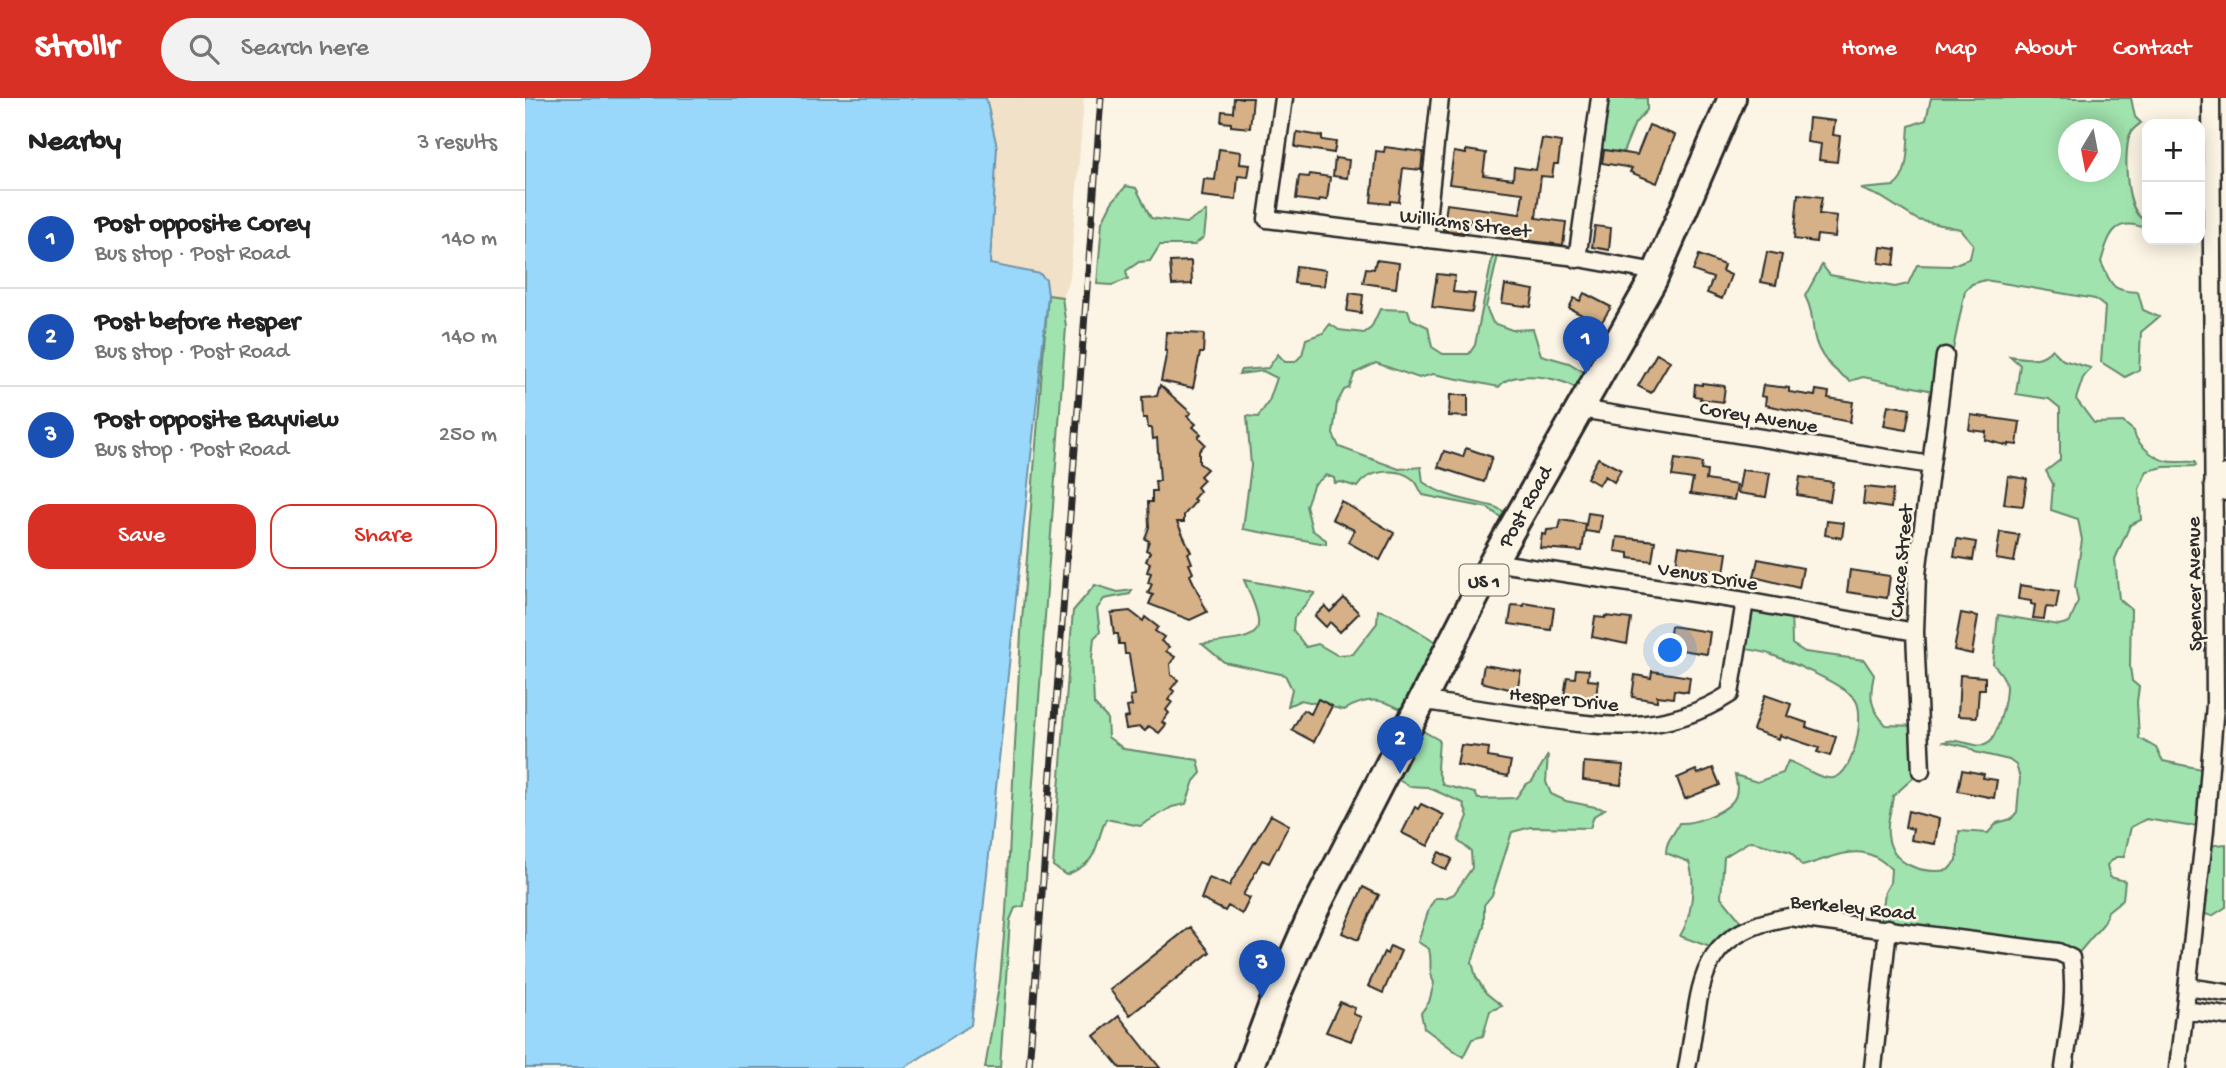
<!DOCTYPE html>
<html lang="en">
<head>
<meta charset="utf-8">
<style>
  body { margin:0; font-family:"Gochi Hand",sans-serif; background:#f2f2f2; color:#222 }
  .controls { position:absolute; right:21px; top:21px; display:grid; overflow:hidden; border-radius:14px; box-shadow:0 4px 18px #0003 }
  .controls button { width:63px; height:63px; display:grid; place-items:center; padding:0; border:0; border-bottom:2px solid #e0e0e0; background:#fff; color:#222; font:35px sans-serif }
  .compass { position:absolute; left:1533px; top:21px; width:63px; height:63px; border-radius:50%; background:#fff; box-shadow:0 4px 18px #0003; rotate:190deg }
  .you { position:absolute; left:1146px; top:553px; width:24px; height:24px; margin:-18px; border:5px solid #fff; border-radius:50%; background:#1a73e8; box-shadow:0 0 0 10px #1a73e833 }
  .badge { display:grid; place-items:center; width:46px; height:46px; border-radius:50%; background:#d93025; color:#fff; font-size:23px; font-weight:700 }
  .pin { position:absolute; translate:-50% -58px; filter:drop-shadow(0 2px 4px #0008) }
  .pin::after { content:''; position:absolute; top:37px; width:24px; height:21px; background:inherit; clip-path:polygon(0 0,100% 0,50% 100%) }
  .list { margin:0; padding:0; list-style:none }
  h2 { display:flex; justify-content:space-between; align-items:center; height:91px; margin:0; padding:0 28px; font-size:30px }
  h2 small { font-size:23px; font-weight:400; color:#767676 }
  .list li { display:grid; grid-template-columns:46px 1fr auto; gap:21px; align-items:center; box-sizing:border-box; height:98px; padding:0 28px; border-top:2px solid #e0e0e0 }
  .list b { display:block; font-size:26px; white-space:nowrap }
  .list p { margin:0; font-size:23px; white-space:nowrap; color:#767676 }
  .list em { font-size:23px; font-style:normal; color:#767676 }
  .actions { display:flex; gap:14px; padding:21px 28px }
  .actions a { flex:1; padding:16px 0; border:2px solid #d93025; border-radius:21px; text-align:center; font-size:24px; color:#d93025 }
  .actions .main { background:#d93025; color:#fff }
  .icon { flex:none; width:38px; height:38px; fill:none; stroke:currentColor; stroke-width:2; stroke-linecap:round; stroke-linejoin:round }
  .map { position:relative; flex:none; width:1701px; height:970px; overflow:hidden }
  header { display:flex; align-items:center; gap:42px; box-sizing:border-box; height:98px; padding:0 35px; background:#d93025; color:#fff }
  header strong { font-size:33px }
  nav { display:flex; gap:38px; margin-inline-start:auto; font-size:24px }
  .search { width:490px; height:63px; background:#f2f2f2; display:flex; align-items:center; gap:18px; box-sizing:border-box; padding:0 24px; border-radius:38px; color:#767676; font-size:26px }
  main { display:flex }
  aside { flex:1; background:#fff }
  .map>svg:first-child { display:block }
  .built { fill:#f1e1c9 }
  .green { fill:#a1e3ae; stroke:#66876c; stroke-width:2; fill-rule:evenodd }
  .water { fill:#9ad8fb; stroke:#6e93a8; stroke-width:2 }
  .building { fill:#d6b188; stroke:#2b2b2b; stroke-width:2 }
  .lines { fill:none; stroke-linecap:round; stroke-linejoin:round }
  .street-casing { stroke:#2b2b2b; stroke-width:21 }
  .primary-casing { stroke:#2b2b2b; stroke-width:32 }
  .street { stroke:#fcf5e5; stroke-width:16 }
  .primary { stroke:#fcf5e5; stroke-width:26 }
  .rail-casing { stroke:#2b2b2b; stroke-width:7 }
  .rail { stroke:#fcf5e5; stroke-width:4.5; stroke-dasharray:13; stroke-linecap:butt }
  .labels { text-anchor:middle; stroke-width:5; stroke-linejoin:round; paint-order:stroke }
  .shield { fill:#fcf5e5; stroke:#6a6863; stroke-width:2 }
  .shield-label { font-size:19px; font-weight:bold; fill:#2b2b2b }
  .street-label { font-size:21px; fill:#2b2b2b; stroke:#fcf5e5 }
</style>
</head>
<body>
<header>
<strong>Strollr</strong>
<div class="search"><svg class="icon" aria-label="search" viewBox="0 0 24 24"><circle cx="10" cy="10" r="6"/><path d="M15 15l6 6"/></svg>Search here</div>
<nav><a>Home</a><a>Map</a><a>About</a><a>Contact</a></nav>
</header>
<main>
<aside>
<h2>Nearby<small>3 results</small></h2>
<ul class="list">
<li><span class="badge" style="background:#1a4fb4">1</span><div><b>Post opposite Corey</b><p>Bus stop · Post Road</p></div><em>140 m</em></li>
<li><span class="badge" style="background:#1a4fb4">2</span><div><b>Post before Hesper</b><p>Bus stop · Post Road</p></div><em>140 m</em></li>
<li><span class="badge" style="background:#1a4fb4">3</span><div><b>Post opposite Bayview</b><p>Bus stop · Post Road</p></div><em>250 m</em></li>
</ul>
<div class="actions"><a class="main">Save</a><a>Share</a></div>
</aside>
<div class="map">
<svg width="1701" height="970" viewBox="0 0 1701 970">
  <rect width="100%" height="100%" fill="#fcf5e5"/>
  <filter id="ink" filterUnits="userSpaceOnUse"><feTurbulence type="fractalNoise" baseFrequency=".0143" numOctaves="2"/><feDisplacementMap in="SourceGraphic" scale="14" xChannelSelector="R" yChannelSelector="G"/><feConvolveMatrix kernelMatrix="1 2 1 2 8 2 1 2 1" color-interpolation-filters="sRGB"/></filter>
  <g filter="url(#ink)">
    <path class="built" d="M461,0H559L545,179L537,199L523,197L521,182L482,169L465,167L472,49Z"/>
    <path class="green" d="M1075,0H1122V12L1110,25L1096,59L1068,53Z
      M1406,0H1606L1610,19L1616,25C1612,28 1607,31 1605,36C1598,55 1600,118 1622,123V131C1590,117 1584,136 1576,164C1587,187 1585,193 1613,194L1618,212L1634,219L1616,234L1614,272L1600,279L1576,264L1580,209L1570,201L1460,182L1447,186L1440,193L1419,295L1338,279L1325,283C1307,271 1293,258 1289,236C1287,222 1287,211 1280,198L1297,167L1305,177L1370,189L1383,186L1392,167L1426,168L1445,160L1448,146L1435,131L1393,122L1356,99L1336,91L1369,88C1385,77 1382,47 1384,28L1401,22ZM1544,32H1586V74H1544Z
      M601,88L611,90L626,120L661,125L682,113L679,139L669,147H635L625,163L614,164L601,173L603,181L587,187L572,186L577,124L587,104Z
      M969,151L974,153L961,209L968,225L987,232L1008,231L1016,257L1044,265L1072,282L1064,297C1056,293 1047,287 1038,284C1020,278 985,273 974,289L908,276L894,280L851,265L830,275L824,290L819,292L812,305L808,336L814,349L874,371L896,369L898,384C919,399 942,402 967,408C975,410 984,417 991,422L985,426L963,410L898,397C895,393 893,386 889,382C873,368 843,372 832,389L816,384L810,385L809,380L801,377L788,388L781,408L787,432L801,442V446L718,431L726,368L722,318L733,319L744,303L752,280L738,273L714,276L716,272L743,270L753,256L760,264H770L777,257L781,241L798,235L805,226L814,232L839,235L846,230L855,211L883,212L886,221L903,229L907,249L918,256H944L950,247Z
      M523,197L537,199L541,229L499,808L490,810L485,822L475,970H460L475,882L481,814L496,535Z
      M1527,251L1538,262L1566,270L1558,280L1551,301L1569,325L1598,324L1609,333C1610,345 1629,360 1641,363C1650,365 1661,363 1670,364L1671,368L1639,369L1622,373L1614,391L1616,422L1605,427L1590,461L1594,501L1606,511L1605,569L1607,583L1614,589L1612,604L1614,640L1631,650L1638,663L1686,673L1681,726L1663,728L1621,721L1606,729L1599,759H1591L1582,767L1585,779L1600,783L1598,801L1583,813L1579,825L1552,857L1355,831L1360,794L1365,785L1366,771C1336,740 1310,760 1277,768L1266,754L1225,743L1199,759L1196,799L1214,821L1219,835L1193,852L1155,838C1167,819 1171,785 1164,764L1141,755C1141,741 1149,738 1154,725C1168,726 1197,716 1207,704C1214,696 1212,686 1210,677L1232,684L1258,675L1263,663C1277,667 1294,682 1308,680C1329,678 1342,612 1329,600C1315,585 1268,565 1247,557C1238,553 1226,552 1215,550L1223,505L1266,512L1267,546L1280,554L1339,562L1349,577C1344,599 1345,610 1361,627L1393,628L1396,673L1368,698C1367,710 1361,725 1363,737C1366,767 1397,776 1423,772L1432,762L1434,733L1463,735L1472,725L1486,721L1492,714L1495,680L1491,667L1484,662L1450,654L1443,649L1419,644C1433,638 1450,652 1462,646C1473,640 1481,601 1481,589C1481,580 1474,573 1468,566L1473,517L1534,527L1545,524L1553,503L1550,488L1557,442L1553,421L1526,412L1528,386L1521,373L1535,362V310L1524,301L1491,296L1495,267L1485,258C1501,260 1515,265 1527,251Z
      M719,482L790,495L769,520L768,532L781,549L793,546L812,557L828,556L852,525L853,512L866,516L919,549L886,617C860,602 848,596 819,612L776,602L763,608L767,591L760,577L699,564L677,546C738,539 745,541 719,482Z
      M570,487L593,494L607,492L605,496L579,501L572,511L575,534L569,540L567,560L569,606L582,620L583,639L599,651L673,662L676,675L669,683L661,706L647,709L615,728L581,721C568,750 576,763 541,777L528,768L547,525L548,513Z
      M887,627L914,642L912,670L918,687L950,695L953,701L991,700L1000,687L1007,683L1023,657L1021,684L1026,696L1041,703L1080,711L1069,718L1065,730L1006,729L987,734L967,797L959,807V828L947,864L951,879L961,895L977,908L965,913L958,938L947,941L938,959L899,930L896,915L904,904L909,885C902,869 908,866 904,851L893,844L905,808L911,800H920L929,796L947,770L946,753L933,743L943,718L938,705L902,689L884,688L860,674Z
      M1701,746V809L1687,818L1673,814L1681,748Z"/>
    <path class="water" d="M0,0H461L472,49L465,166L515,176L521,182L523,197L446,927L379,970H0Z"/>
    <path class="building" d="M709,0H728L725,30L706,28V25L696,24L697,13L708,14Z
      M1284,20L1310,23L1308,37L1315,38L1312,64L1294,62L1296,46L1282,44Z
      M1124,27L1150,37L1132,85L1105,74L1107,70L1077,65L1079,52L1112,57Z
      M772,34L797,38V42L811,44L809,55L770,49Z
      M1017,41L1036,44L1033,66H1029L1027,79L1016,78L1011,120L1041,124L1038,147L980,140L982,128L944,122L942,135L918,132L922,106L995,116L998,95L924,86L929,54L941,56V52L961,55L958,77L988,81L989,69L1011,72Z
      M860,49L898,54L896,72L878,70L874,104L865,103V106L846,104L851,53L859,54Z
      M694,51L716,54L715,66L725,67L723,79L713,78L711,102L677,98L679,81L690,82Z
      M810,60L824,62L822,80L808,78Z
      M785,76L805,79L802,102L795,101L794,104L771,101L774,78L784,79Z
      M1273,96L1297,99L1294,116L1312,118L1310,139L1292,137L1291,144L1269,141Z
      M1070,128L1086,130L1084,152L1067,149Z
      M1356,149L1371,151L1369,167L1354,165Z
      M1242,154L1257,157L1251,187L1236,184Z
      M1174,157L1199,167L1197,173L1206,177L1197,201L1182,195L1188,180L1168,173Z
      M851,162L874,165L871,190L838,185L841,170L849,171Z
      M666,163L667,186L647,187L645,164Z
      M771,168L801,172L799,188L769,185Z
      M912,176L930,178L928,194L950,196L947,214L907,209Z
      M980,187L1009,192L1006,209L977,205Z
      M825,195L838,197L836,215L822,213Z
      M1059,195L1086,209L1075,227L1044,210L1049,200L1055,203Z
      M641,234L679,236L678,255H675L668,290L636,283L642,253H640Z
      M1132,255L1145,263L1126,295L1113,288Z
      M1177,285L1200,288L1198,304L1175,301L1176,299L1169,298L1170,286L1177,287Z
      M635,287L666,315L662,318L671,326L668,329L676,336L673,339L680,346L674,353V365L682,371L675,378L679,382L672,389L675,393L668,401L671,403L659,417V424H652L666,454L663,455L667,465L664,466L668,475L665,477L682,514L665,522L624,506L628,497L623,495L627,486L623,485L626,475L622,474L625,465L621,463L625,454L621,452L624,443L620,441L624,429L623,404H627V393H631L630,383H635L632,340L628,341L627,330H623L622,320H618L617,299L632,298Z
      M1238,287L1264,290V294L1290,298L1291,292L1304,294L1303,300L1328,304L1325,324L1240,307L1241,299L1236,298Z
      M925,297H943V319L924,318Z
      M1363,307L1385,311L1381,332L1359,328Z
      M1446,317L1495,324L1492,347L1484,346V348L1460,342L1461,334L1444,332Z
      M941,350L967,359L959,384L913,369L919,353L938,359Z
      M1073,360L1096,372L1089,384L1080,378L1074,387L1062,380Z
      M1150,361L1177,365L1176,372L1182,373L1181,382L1212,387L1209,402L1165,396L1168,381L1147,378Z
      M1217,372L1245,375L1241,399L1213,395Z
      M1483,378L1502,381L1498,408L1479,406Z
      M1275,379L1308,384L1305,403L1272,397Z
      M1340,389L1368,392L1366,410L1338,406Z
      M816,403L869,435L855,462L823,444L829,432L807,421Z
      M1063,415L1077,417L1074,435L1060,433Z
      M1036,422L1061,426L1057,453L1015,450L1017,436L1021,437L1022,432L1034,431Z
      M1302,423L1319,425L1317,440L1300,437Z
      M1475,434L1494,437L1489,464L1471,461Z
      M1092,439L1130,443L1127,463L1104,460V455L1090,453Z
      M1432,441L1451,444L1448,462L1429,459Z
      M1154,448L1202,455L1199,475L1151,468Z
      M1233,461L1278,470L1274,490L1229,479Z
      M1325,472L1365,478L1362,500L1322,494Z
      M1495,487L1534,493L1531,510L1521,509L1519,521L1508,520L1510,507L1506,506V503L1493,501Z
      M819,500L834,515L815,534L805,524L801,529L790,518L800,508L805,514Z
      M999,505L1029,510L1026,532L984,526L987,507L999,508Z
      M605,513L618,523L620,519L633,529L630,533L639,539L636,543L644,549L641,553L650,559L645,566L646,577L653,582L646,591L649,593L643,602L647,604L641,612L644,615L637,624L641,627L634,635L624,628L620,633L615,629L601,631L599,620L604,619L602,609L607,608L605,598L610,597L604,556H600L599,546H594L593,536H589L586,515Z
      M1436,515L1453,518L1447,556L1429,552Z
      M1080,518L1106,521L1102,546L1067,539L1070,519L1080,520Z
      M1146,528L1185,534L1182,556L1143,550Z
      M959,567L996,573L992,593L956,584Z
      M1051,571L1064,572L1063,582L1073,583L1071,600L1039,598L1042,579L1050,580Z
      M1127,573L1165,579L1163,594L1149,592L1148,600L1132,598V603L1107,599L1110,577L1126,580Z
      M1435,577L1460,579V591H1454L1452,619L1433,618Z
      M1240,597L1266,606L1262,618L1282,625L1281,629L1311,639L1305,658L1292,654L1294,650L1255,637L1254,641L1228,632Z
      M793,601L807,608L789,644L767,632L778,612L786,616Z
      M936,647L964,650L963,659L986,663L983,678L932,667Z
      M1059,664L1098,667L1096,687L1058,682Z
      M1188,670L1195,687L1160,701L1152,680L1171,672L1173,676Z
      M1437,672L1459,676L1458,680L1472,682L1469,700L1433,693Z
      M896,706L919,717L903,748L877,735L890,709L893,711Z
      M1383,713L1414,721L1410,746L1386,742L1388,731L1380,729Z
      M746,717L764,727L744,765L737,762L718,797L725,800L717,816L703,808L700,813L676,801L684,780L704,788Z
      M914,754L927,761L921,772L908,765Z
      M838,789L854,797L833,842L817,835Z
      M665,829L685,854L605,917L585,892Z
      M865,848L876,853L858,895L843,888L859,854L862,856Z
      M815,904L830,910L828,916L836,919L826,943L801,934Z
      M594,918L635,970H595L569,938Z"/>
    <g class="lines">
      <defs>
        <path id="street" d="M759,0L742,121L1043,158L1131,174
          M900,141L915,0
          M1052,161L1075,0
          M1055,311L1406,367
          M1701,375L1688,386L1701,394
          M968,464L1220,503L1390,534
          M895,602C931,608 966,613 1002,618C1075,629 1139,639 1205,596L1220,503
          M1396,673L1390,534L1392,476L1420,258
          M1662,889L1701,895
          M1660,912L1701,918
          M1162,970C1178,891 1166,836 1264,819L1533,854L1546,860C1552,896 1544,934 1539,970
          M1348,970L1363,830
          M1653,970L1680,732L1690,606L1686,0"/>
        <path id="primary" d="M724,970L751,898L784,823L968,464L1128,182L1207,0"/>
      </defs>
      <use href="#street" class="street-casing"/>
      <use href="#primary" class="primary-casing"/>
      <use href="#street" class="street"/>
      <use href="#primary" class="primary"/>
      <defs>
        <path id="rail" d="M504,970L576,0"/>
      </defs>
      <use href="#rail" class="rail-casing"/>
      <use href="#rail" class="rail"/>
    </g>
  </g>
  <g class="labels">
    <rect class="shield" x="934.5" y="466.5" width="49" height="31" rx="5"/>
    <g class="shield-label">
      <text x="959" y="489">US 1</text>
    </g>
    <g class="street-label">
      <text transform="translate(940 124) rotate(7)" y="7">Williams Street</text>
      <text transform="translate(1234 318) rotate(9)" y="7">Corey Avenue</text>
      <text transform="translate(999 408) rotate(-61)" y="7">Post Road</text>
      <text transform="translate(1375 463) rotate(-85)" y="7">Chace Street</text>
      <text transform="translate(1183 477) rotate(9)" y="7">Venus Drive</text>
      <text transform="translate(1668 486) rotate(-91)" y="7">Spencer Avenue</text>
      <text transform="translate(1039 600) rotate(6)" y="7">Hesper Drive</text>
      <text transform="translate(1328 808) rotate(6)" y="7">Berkeley Road</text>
    </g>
  </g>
</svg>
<div class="controls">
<button>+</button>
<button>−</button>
</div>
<svg class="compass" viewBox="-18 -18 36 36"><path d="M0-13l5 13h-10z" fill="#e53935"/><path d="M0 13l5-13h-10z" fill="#767676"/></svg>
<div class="you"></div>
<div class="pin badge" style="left:1061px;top:276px;background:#1a4fb4">1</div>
<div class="pin badge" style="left:875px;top:676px;background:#1a4fb4">2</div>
<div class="pin badge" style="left:737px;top:900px;background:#1a4fb4">3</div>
</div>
</main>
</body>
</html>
